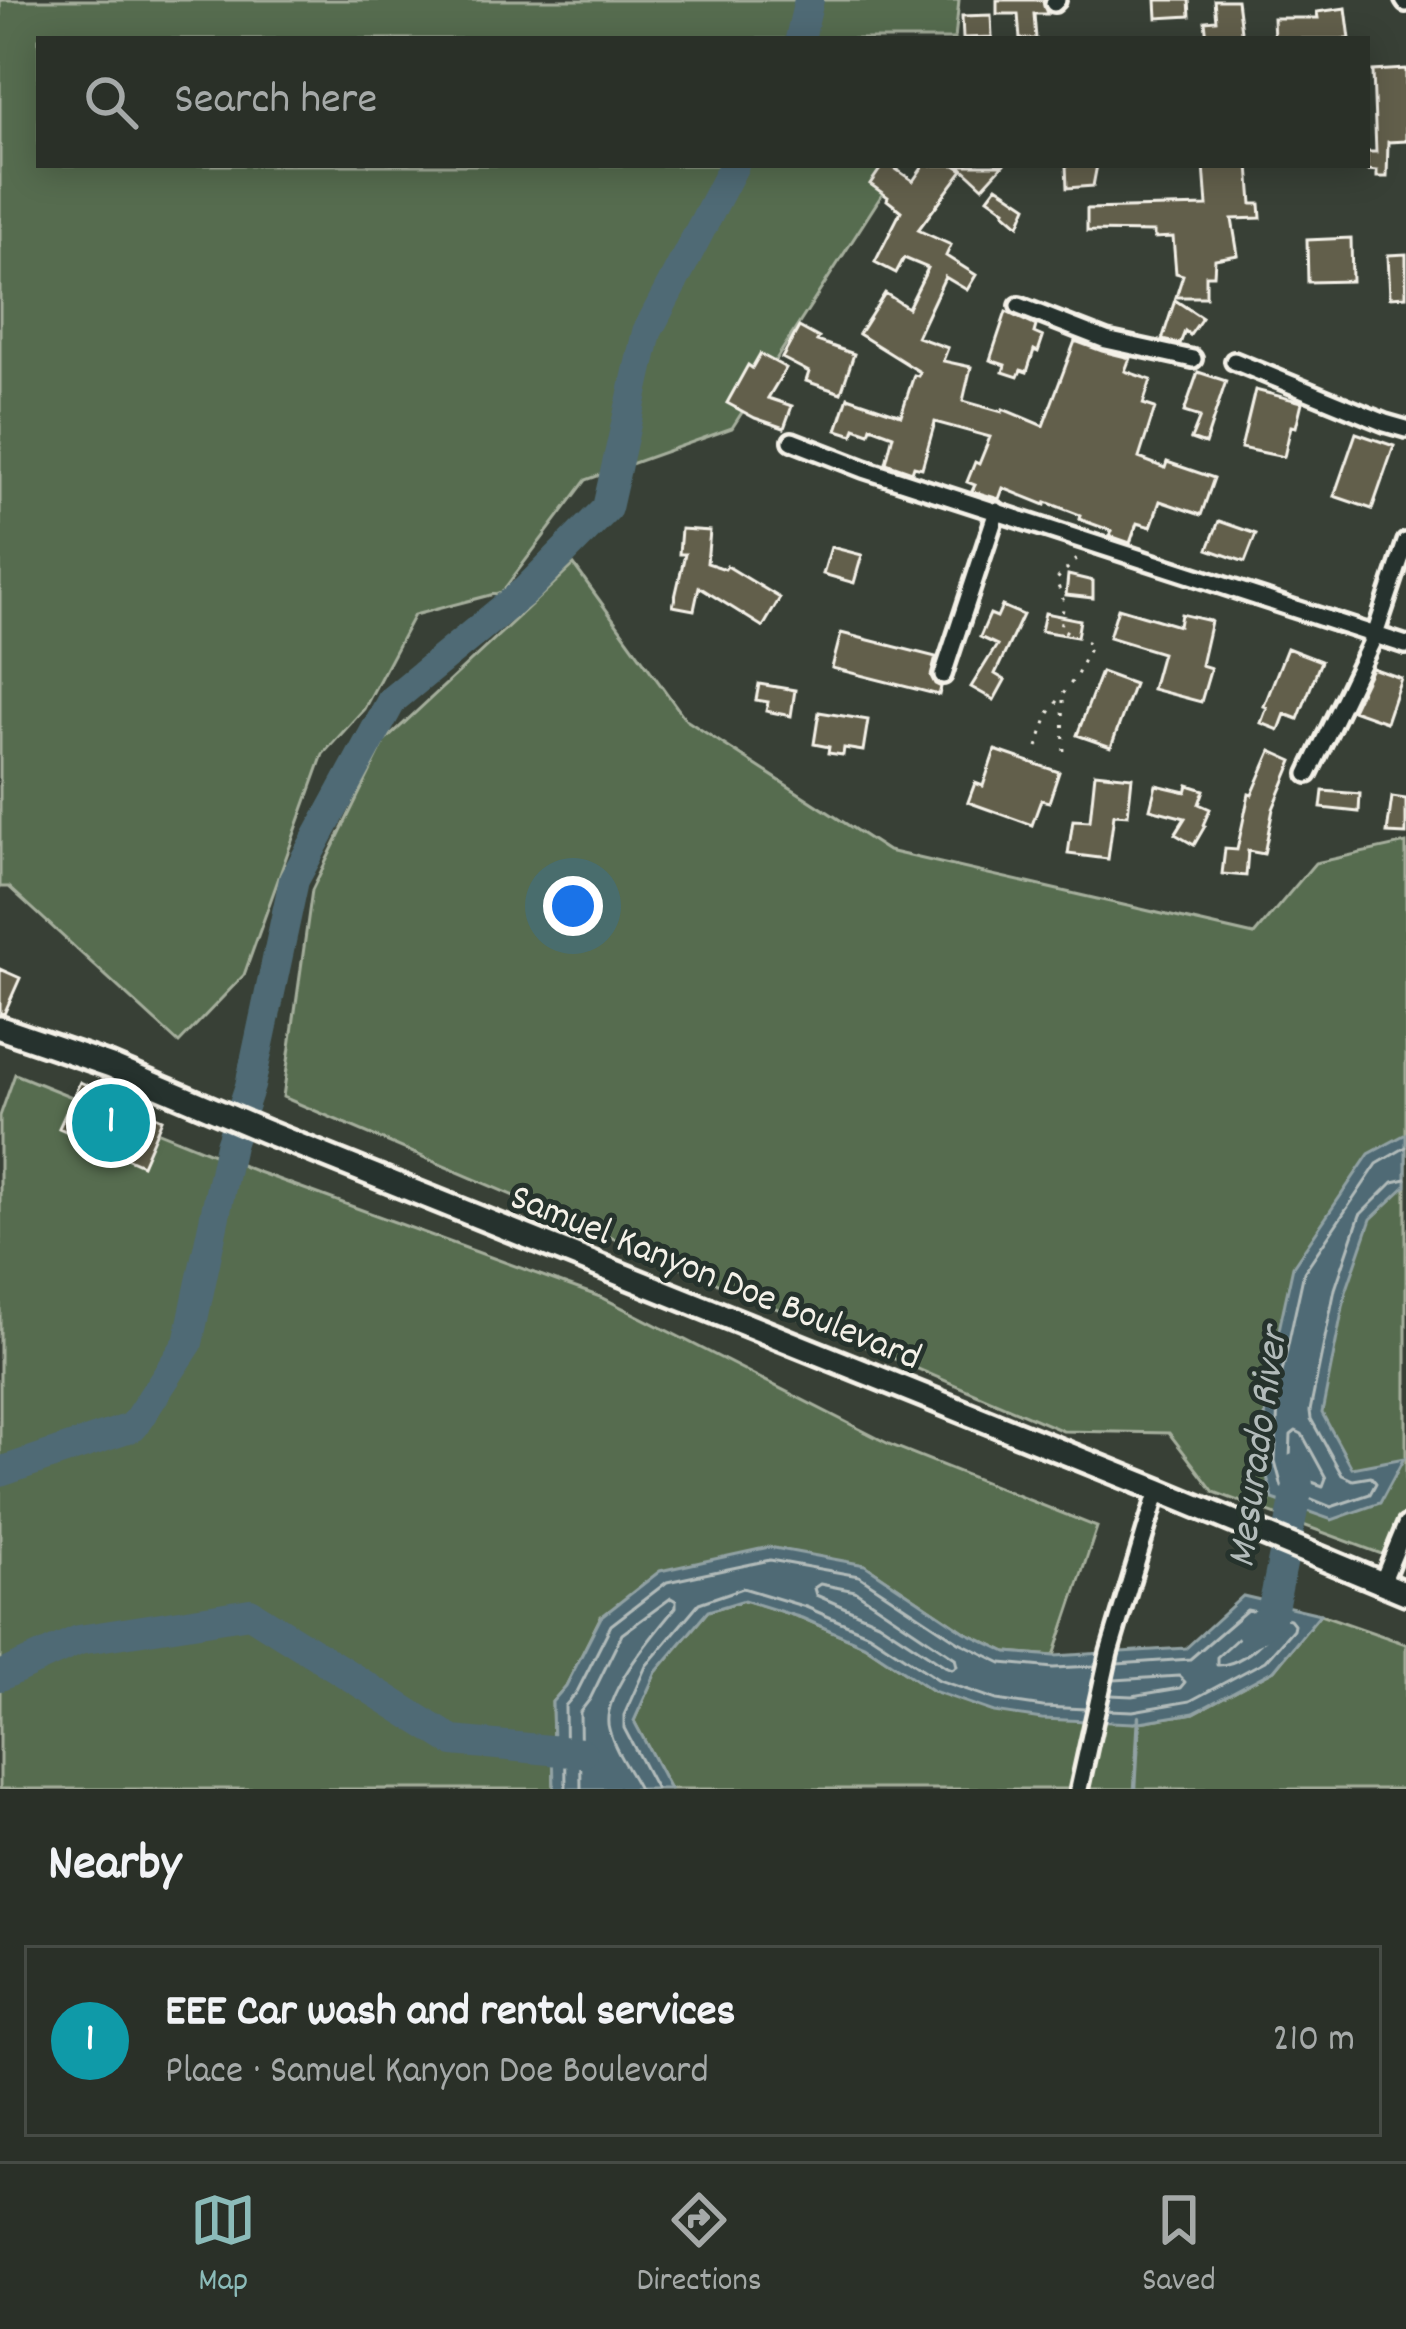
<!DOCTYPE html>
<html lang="en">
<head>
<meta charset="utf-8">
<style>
  body { margin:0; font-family:Dekko,sans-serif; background:#323830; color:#f1f3f6 }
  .you { position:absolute; left:573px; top:906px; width:42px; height:42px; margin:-30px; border:9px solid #fff; border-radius:50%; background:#1a73e8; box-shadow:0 0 0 18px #1a73e833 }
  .badge { display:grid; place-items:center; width:78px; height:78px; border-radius:50%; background:#8bbbb9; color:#fff; font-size:39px; font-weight:700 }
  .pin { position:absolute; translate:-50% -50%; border:6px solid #fff; box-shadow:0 3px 12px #0006 }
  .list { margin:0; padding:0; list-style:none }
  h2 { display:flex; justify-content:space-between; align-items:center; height:156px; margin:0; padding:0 48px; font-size:51px }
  h2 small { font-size:39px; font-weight:400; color:#a5a9a8 }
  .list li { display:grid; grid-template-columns:78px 1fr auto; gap:36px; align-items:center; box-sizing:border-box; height:192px; margin:0 24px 24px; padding:0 24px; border:3px solid #464b45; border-radius:0px }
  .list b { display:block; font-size:45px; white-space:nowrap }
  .list p { margin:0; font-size:39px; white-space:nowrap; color:#a5a9a8 }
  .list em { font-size:39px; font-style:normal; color:#a5a9a8 }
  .icon { flex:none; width:66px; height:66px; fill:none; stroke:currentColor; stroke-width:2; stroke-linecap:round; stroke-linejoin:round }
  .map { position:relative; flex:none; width:1406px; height:1789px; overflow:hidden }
  .search { position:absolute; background:#2a3028; box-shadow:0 6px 30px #0003; left:36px; right:36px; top:36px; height:132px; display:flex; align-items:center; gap:30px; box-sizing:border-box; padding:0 42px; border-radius:0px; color:#a5a9a8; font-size:45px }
  .sheet { height:372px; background:#2a3028 }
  nav { display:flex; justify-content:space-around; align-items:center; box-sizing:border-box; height:168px; border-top:3px solid #464b45; background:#2a3028; font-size:33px; color:#a5a9a8 }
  nav a { display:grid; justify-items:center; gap:6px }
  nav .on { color:#8bbbb9 }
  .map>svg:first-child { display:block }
  .green { fill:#566c50; stroke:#a5ae9c; stroke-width:3 }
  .water { fill:#4f6b75; stroke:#91a1a3; stroke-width:3 }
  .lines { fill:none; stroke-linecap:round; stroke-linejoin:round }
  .shore { stroke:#b2bbba; stroke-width:3 }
  .stream { stroke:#91a1a3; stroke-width:4.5 }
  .river { stroke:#4f6b75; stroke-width:30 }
  .building { fill:#625e4b; stroke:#f4f1e8; stroke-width:3 }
  .street-casing { stroke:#f4f1e8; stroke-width:24 }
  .secondary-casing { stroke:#f4f1e8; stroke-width:30 }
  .path { stroke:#f4f1e8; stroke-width:3; stroke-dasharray:3 9; stroke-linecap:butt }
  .street { stroke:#26332d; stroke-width:15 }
  .secondary { stroke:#26332d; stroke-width:21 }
  .labels { text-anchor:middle; stroke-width:10; stroke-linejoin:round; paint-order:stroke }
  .street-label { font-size:39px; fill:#f4f1e8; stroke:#26332d }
  .water-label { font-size:42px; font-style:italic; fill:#b2bbba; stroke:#26332d }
</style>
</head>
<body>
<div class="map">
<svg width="1406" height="1789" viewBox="0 0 1406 1789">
  <rect width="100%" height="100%" fill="#384036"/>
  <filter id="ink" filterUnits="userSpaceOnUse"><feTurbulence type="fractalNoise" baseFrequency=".00833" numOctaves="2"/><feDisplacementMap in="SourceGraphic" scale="24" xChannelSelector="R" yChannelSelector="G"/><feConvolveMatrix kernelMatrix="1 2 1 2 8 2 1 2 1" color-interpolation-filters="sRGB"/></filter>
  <g filter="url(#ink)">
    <path class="green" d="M0,0H959L955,39H39V165H901L732,428L586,480L502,592L414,615L364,709L323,754L244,975L179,1043L9,887H0Z
      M574,565L686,720L888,851L1254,935L1315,863L1406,843V1563L1214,1492L1169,1433L1063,1431L283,1097L312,890L385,741Z
      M15,1074L258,1172L603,1298L891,1445L1097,1527L1054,1656L1007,1652L965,1632L865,1565L601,1616L566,1686L552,1702L554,1789H0V1116Z
      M745,1600L802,1618L864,1645L933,1691L1134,1723L1194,1713L1274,1670L1320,1614L1406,1644V1789H670L634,1721L656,1672L708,1611Z"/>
    <path class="water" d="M1406,1134V1186L1371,1219L1346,1292L1322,1413L1352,1468L1404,1458L1380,1503L1332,1520L1273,1499L1263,1462L1267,1384L1293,1266L1369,1154Z
      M769,1547L865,1565L965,1632L1007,1652L1054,1656L1186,1648L1243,1596L1320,1614L1274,1670L1194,1713L1134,1723L1042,1719L994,1712L933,1691L864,1645L802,1618L744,1600L708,1611L656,1672L634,1721L670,1789H554L552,1702L566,1686L601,1617L660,1571Z"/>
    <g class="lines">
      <path class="shore" d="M1406,1147L1377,1164L1304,1272L1279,1386L1275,1461L1282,1487L1331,1507L1370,1494L1376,1483L1371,1477L1353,1480L1342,1475L1311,1419L1310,1411L1335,1289L1360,1215L1393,1182L1406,1179
        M1296,1431L1302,1434L1326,1478L1323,1486L1295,1476L1290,1459L1291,1435Z
        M820,1584L855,1591L955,1658L957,1666L952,1669L945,1666L878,1622L816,1595L814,1588Z
        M1250,1627L1264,1629L1266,1637C1255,1651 1234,1666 1217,1665V1657Z
        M1110,1695L1132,1696L1180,1688L1185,1682L1179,1676L1114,1680
        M1107,1710L1133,1711L1190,1701L1265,1661L1293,1629L1294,1624L1290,1619L1247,1610L1190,1659L1117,1664
        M566,1789L565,1706L577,1692L611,1625L667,1582L770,1560L859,1576L959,1642L1002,1663L1053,1668L1095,1666
        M581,1789L580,1712L590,1699L622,1634L671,1598L676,1601V1607C656,1632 599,1696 609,1729C614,1750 629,1770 639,1789
        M656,1789L624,1728V1715L646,1666L699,1603L743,1588L806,1607L869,1634L939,1680L997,1700L1043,1707L1086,1709"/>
      <path class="stream" d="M1135,1789L1139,1717"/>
      <path class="river" d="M800,39L809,0
        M0,1472L133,1427L188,1343L230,1145L250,1086L294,880L392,700L526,590L607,508L647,332L734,165
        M1252,1631L1271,1618L1298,1486L1296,1469
        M0,1676L79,1640L250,1613L453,1741L582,1753"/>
    </g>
    <path class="building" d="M997,0H1043L1047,14H1034L1036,39H1020L1018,14H997Z
      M1156,0H1189L1190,16L1157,18Z
      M1214,0H1237L1242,39H1207L1205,21L1216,20Z
      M1346,8L1350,39H1274L1273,18H1318L1317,12Z
      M991,15L992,37L963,38L962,16Z
      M1406,69V141L1388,142L1387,177H1377V171L1367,170V152H1376L1373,71Z
      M883,165H890L913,181L924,165H955L963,170L918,230L951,245L946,256L976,275L967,290L945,277L917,337L948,348L943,361L971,367L963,401L1002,412L1003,409L1043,426L1075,341L1102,351L1130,358L1125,371L1151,380L1143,404L1155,408L1139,458L1165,468L1167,462L1214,478L1201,515L1160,501L1151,527L1137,523L1130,543L1110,536L1112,531L1079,519L1080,515L1046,502L1045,505L1003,488L999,499L972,491L975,485L967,482L975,462L979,464L990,437L935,422L922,468L914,466L912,472L886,463L893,435L871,427L869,433L855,428L853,435L837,430L848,397L901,415L914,375L918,376L920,372L859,334L885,293L908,308L928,268L904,258L896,273L875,262L901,211L887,200L888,197L870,184Z
      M959,165H1003L983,187Z
      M1066,165H1097L1093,186L1067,188Z
      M1204,165H1249L1252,204H1260L1261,218L1232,219L1238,255L1215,259L1214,275H1206V297H1176L1183,275L1176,273L1173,237L1154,238V232L1087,231V209L1207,206Z
      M997,186L1027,206L1019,225L1004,212L1005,210L988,198Z
      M1351,238L1352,281L1308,282L1307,240Z
      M1406,254V296L1390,297L1388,255Z
      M1175,300L1202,318L1190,335L1185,331L1180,344L1162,340Z
      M1006,312L1036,326L1034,333L1043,337L1038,352L1034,350L1027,372L1021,370L1018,377L1003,372L1005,365L990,360Z
      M799,327L819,338L817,341L854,354L841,393L806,381L809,372L782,358Z
      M760,354L786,368L768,398L792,406L784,428L755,418L727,403L748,365L752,368Z
      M1198,372L1226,381L1205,444L1191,439L1200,417L1184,412Z
      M1255,390L1302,402L1296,427L1291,426L1284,457L1241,448Z
      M1356,433L1394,446L1372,509L1334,496Z
      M1219,521L1256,534L1245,562L1208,549Z
      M681,529L710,531L707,563L725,569L727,566L780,598L763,627L699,587L694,610L673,606L685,554H679Z
      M831,547L862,555L854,583L823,574Z
      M1068,575L1093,581V598L1066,595Z
      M1002,606L1023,615L995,674L1005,680L994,700L971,687L997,645L980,637L990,614L997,617Z
      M1118,608L1179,626L1181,614L1211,621L1201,665L1211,668L1201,702L1152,689L1162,653L1109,637Z
      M1045,613L1080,620L1077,637L1041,631Z
      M841,633L936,657L931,676L935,684L941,687L939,695L832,668Z
      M1287,648L1321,661L1298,719L1285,714L1279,730L1261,723L1267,707L1264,706Z
      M1372,668L1401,678L1386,722L1352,710Z
      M1101,672L1134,684L1111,747L1077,735Z
      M759,684L795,690L791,716L766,711L768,702L756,700Z
      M819,712L868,720L863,751L844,748L843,755L828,753L829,747L814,744Z
      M995,750L1059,772L1049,802L1041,800L1032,825L968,802L975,783L983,786Z
      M1271,751L1293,761L1273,809L1264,854L1248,851L1246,876L1222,874L1225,849L1237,850L1249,794L1252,795Z
      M1095,773L1132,777L1128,815L1114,814L1108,859L1068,854L1073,820L1090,821Z
      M1156,785L1186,792L1188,785L1204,790L1199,804L1210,809L1203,825L1205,826L1194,845L1175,834L1185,818L1150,809Z
      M1323,791L1360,794L1359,812L1321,808Z
      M1392,797L1406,799V834L1387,833Z
      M0,969L20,978L4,1014L0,1013Z
      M80,1082L162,1119L142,1165L59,1128Z"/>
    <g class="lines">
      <defs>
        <path id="street" d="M1404,0L1406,3
          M1054,3L1057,0
          M1019,306L1106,340L1193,359
          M1234,361L1385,423L1406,429
          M792,441L864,469L1406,645
          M943,675L997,511
          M1308,774L1375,635L1406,542
          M1382,1583L1406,1525
          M1079,1789L1109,1653L1158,1490"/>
        <path id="secondary" d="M0,1028L111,1066L264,1131L1158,1490L1406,1593"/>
      </defs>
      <use href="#street" class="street-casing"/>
      <use href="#secondary" class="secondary-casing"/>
      <path class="path" d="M1063,700L1064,756
        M1037,747L1049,713L1077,675L1091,644L1060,628L1064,602L1056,580L1080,556"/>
      <use href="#street" class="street"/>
      <use href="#secondary" class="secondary"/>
    </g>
  </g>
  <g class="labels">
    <g class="street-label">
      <text transform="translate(717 1274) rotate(22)" y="14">Samuel Kanyon Doe Boulevard</text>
    </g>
    <g class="water-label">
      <text transform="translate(1254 1447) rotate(-82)" y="15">Mesurado River</text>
    </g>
  </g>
</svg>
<div class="you"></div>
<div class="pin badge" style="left:111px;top:1123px;background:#0f9aa8">1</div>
<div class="search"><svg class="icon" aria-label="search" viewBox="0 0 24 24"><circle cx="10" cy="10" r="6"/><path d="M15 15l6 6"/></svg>Search here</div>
</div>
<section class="sheet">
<h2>Nearby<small></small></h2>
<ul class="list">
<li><span class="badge" style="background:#0f9aa8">1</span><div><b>EEE Car wash and rental services</b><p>Place · Samuel Kanyon Doe Boulevard</p></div><em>210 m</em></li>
</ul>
</section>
<nav>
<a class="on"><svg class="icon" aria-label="map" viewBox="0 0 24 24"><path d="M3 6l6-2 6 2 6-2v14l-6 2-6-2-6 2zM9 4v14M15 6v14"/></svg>Map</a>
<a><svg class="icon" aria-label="directions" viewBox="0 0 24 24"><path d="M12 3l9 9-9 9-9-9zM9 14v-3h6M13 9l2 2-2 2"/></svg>Directions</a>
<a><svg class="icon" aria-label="saved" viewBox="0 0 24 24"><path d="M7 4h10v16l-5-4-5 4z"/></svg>Saved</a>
</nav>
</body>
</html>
